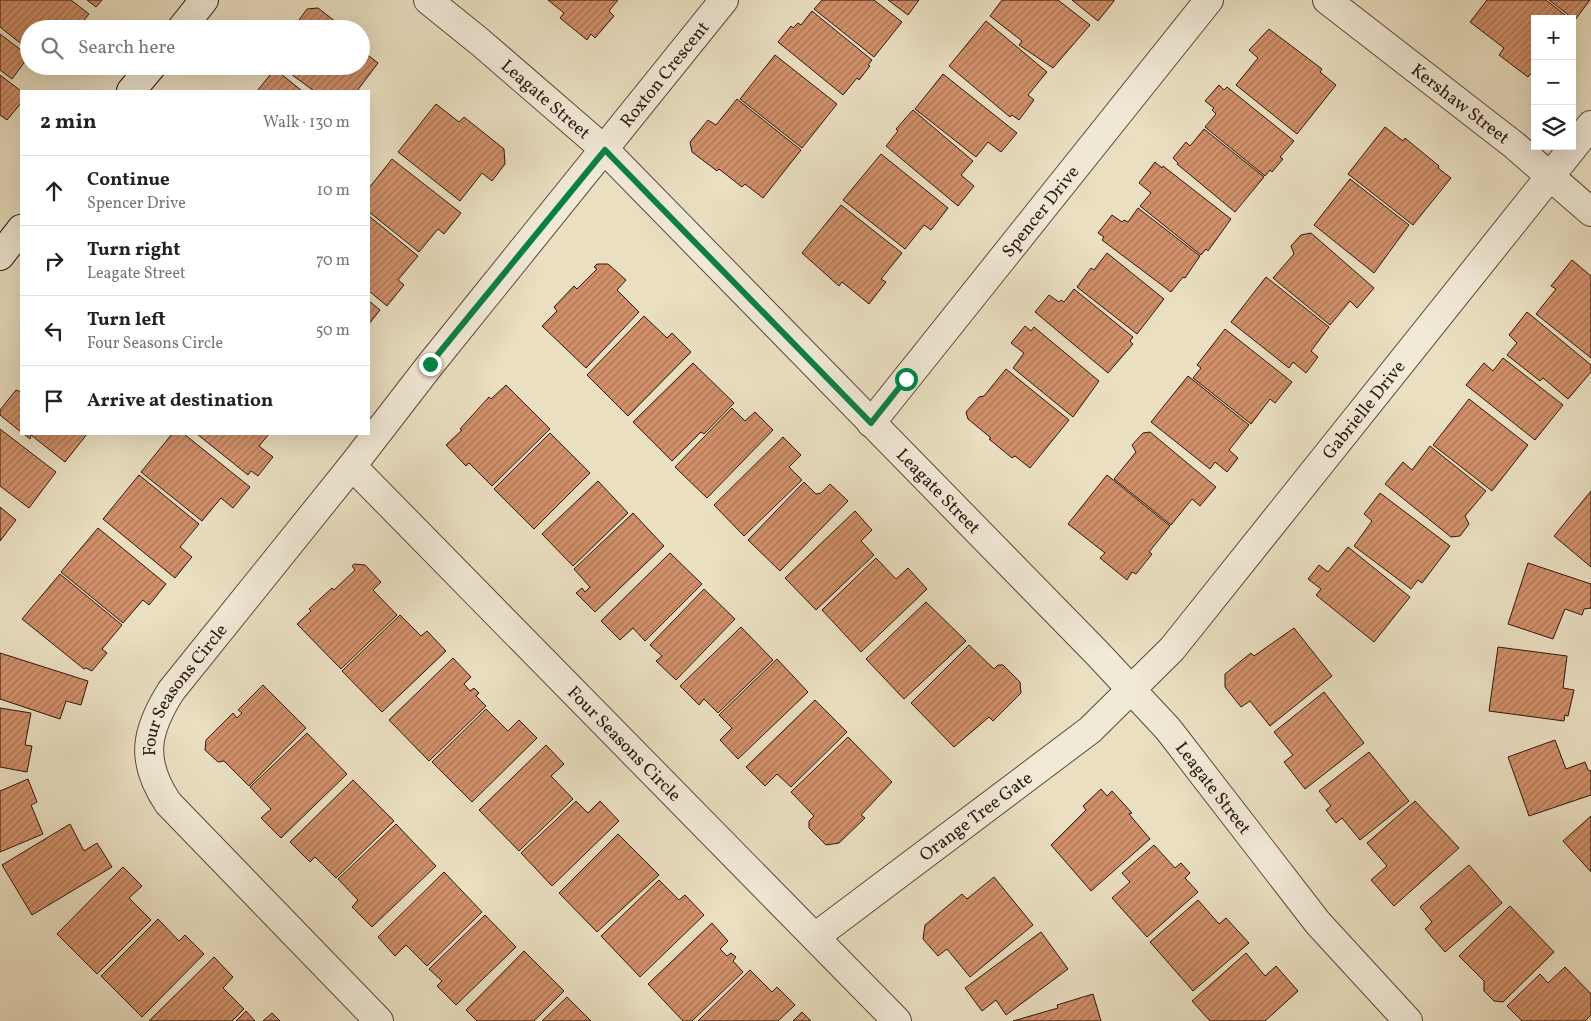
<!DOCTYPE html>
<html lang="en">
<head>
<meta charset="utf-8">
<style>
  body { margin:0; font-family:Vollkorn,serif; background:#f6f6f6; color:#222 }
  .controls { position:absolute; right:15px; top:15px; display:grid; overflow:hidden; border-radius:0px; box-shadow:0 5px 20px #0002 }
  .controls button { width:45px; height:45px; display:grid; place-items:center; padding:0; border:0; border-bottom:1px solid #e0e0e0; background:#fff; color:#222; font:25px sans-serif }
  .stop { position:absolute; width:15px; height:15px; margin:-11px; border:4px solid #0b8043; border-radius:50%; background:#fff }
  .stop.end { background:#0b8043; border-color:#fff; box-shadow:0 1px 5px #0008 }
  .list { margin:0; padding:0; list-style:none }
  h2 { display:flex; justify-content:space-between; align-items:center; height:65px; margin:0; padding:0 20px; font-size:21px }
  h2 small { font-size:16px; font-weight:400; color:#767676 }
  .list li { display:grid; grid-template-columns:32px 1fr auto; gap:15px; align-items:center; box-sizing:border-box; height:70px; padding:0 20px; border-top:1px solid #e0e0e0 }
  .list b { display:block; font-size:19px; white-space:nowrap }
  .list p { margin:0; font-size:16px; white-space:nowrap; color:#767676 }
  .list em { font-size:16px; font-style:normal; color:#767676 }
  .icon { flex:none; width:28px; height:28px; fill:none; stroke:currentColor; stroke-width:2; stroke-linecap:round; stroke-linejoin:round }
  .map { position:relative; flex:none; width:1591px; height:1021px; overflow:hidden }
  .search { position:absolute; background:#fff; box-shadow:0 5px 20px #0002; left:20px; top:20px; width:350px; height:55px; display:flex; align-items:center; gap:12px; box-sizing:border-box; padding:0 18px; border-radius:28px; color:#767676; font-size:19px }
  .panel { position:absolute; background:#fff; box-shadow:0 5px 20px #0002; left:20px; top:90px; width:350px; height:345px; border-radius:0px }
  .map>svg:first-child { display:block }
  .building { fill:url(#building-hatch); stroke:#2e170c }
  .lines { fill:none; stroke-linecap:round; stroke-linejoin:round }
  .street-casing { stroke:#5d4939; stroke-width:30 }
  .secondary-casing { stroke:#2e170c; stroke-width:30 }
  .street { stroke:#f1ead7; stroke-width:28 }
  .secondary { stroke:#f1ead7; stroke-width:28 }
  .route { stroke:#0b8043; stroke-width:6 }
  .labels { text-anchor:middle; stroke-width:5; stroke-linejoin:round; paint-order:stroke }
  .street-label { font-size:18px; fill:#2e170c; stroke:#f1ead7 }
</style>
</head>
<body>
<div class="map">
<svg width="1591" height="1021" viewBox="0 0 1591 1021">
  <defs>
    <pattern id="building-hatch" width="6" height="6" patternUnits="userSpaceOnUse" patternTransform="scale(1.25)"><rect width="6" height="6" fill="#d1906a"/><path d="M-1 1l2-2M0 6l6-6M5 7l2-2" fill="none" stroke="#aa7556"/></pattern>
  </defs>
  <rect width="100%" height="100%" fill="#eadfc1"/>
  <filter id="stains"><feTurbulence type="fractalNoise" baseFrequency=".004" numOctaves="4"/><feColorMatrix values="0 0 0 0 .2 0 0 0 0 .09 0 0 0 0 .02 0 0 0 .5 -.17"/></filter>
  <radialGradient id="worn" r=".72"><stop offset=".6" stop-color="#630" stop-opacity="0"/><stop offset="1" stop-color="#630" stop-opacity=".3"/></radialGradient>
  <path class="building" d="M0,0H71L89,14L77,29H29V50L0,27Z
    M87,0H102L96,7Z
    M548,0H618L609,11L614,16L595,38L591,34L587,40L560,18L564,13Z
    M822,0H874L902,22L874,57L814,9Z
    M888,0H919L908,15Z
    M1002,0H1058L1090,25L1053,68L1019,45L1022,41L990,16Z
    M1072,0H1114V1L1098,21Z
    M1487,0H1546L1570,19H1535V68L1528,77L1499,55L1504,48L1470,22Z
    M1549,0H1590L1575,20Z
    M318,8L345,29L294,27L307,9Z
    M812,11L872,60L868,65L870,66L859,80L857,78L843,95L778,42L791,26L793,28L798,23L801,25Z
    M986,21L1047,72L1028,95L1034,100L1019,120L1012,115L1010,117L949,66Z
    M1269,29L1322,69L1320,72L1336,85L1297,134L1236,85L1258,58L1249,50Z
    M0,34L29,56L12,79L0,70Z
    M361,50L378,63L357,91H314L280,66H361Z
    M775,55L837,104L802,148L740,99Z
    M275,69L302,91H257Z
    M943,74L1017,133L1001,152L988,142L976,157L915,109Z
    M0,75L21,91V103L7,120L0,115Z
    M1219,85L1224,90L1227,87L1294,141L1280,157L1283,159L1272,172L1270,170L1265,176L1205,127L1216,114L1212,110L1214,108L1205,101Z
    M737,99L801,150L763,198L745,184L742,187L719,169L717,171L692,152L690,142L708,120L716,125Z
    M436,104L459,122L464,117L504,149L505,164L492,181L482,173L460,201L398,152Z
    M913,110L973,161L961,175L974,186L958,206L886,146L898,131L896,129Z
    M1385,127L1403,141L1405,138L1439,166L1438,168L1451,178L1413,225L1348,174Z
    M1204,129L1264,177L1235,212L1177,164L1178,163L1173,158L1186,142L1190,146Z
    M881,154L948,208L931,230L924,225L905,249L843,200Z
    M392,159L461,213L444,234L438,229L419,252L369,212V188Z
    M1155,162L1162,168L1163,166L1231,219L1208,251L1206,249L1201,255L1140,206L1151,193L1139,183Z
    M1350,179L1409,225L1374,273L1314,225Z
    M841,205L902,253L881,279L886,282L869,304L842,282L839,286L802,253Z
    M1138,208L1200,256L1185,278L1183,277L1171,292L1102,240L1104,237L1098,233L1112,215L1122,222L1124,220L1128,222Z
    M369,216L418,256L398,280L404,285L387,306L369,291Z
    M1311,233L1374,288L1357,308L1350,301L1330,325L1273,278L1294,254L1291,246L1301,235Z
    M1107,253L1164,299L1137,334L1077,287L1091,268L1094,270Z
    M1572,260L1591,276V358L1536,314L1556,289L1551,286Z
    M597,264H608L626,280L617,290L639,312L586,368L542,326L557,311L554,307L574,286L577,289L597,269L594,267Z
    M1266,277L1329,327L1311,351L1318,357L1306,373L1293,362L1289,368L1231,322Z
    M1074,289L1133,337L1130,341L1133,344L1108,373L1035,312L1049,295L1059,302L1061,300L1064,302Z
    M369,301L380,310L369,324Z
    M1527,312L1591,365V372L1568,399L1543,378L1540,381L1507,355L1517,343L1509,335Z
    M644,316L667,338L672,333L691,352L628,416L587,375Z
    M1025,326L1031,331L1034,327L1099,381L1073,417L1013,368L1024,353L1011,343Z
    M1225,329L1292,382L1275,403L1270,399L1251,424L1193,378L1201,368L1197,365Z
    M1503,358L1563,405L1535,440L1466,385L1484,363L1493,371Z
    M693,363L734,403L704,434L701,432L672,461L633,422Z
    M1006,369L1069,420L1030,468L1015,456L1012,458L989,439L991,438L968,419L966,412L979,397L984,396Z
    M1188,376L1249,425L1229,450L1238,458L1227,472L1215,462L1210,469L1151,422Z
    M506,385L550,429L492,486L469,463L466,466L446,445L462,430L460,429L489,397L491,399Z
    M16,390L21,392V432L0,415V410Z
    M1469,399L1528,445L1492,491L1433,445Z
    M732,408L745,421L755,412L773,430L707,498L675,467Z
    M0,429L56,472L29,508L0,486Z
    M1150,432L1216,487L1200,506L1192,499L1171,525L1114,479L1136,452L1132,445L1143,433Z
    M550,433L590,473L534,529L494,489Z
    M24,434H87L65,462L31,435L30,439Z
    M172,434H184L250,487L233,508L221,498L202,521L141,472Z
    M197,434H269L259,446L273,457L258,476L251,471L248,475Z
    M783,437L801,455L789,467L802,480L744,536L714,505Z
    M1430,446L1486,491L1465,516L1469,524L1460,536L1451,537L1385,484L1403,462L1412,470Z
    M139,475L199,524L180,547L192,557L175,578L103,519Z
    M1107,475L1170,526L1149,552L1152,554L1136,574L1132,572L1127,580L1100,558L1105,553L1068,524Z
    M598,481L628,513L573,566L542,534Z
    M804,482L816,494L821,493L830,484L848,501L780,571L748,540Z
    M1591,491V567L1554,536Z
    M1380,493L1450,546L1422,583L1418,580L1411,589L1354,546L1372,521L1364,514Z
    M0,507L16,520L0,541Z
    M855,511L872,530L861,541L874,555L816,610L785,578Z
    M633,513L664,546L595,612L576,593L582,588L585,592L590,587L574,569Z
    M98,528L166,584L149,605L143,600L123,623L61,572Z
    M1348,547L1410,597L1374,642L1316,595L1321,589L1308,579L1319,565L1328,572Z
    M670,553L702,584L645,641L633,628L620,640L601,621Z
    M876,558L896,579L908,568L927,589L861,652L822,610Z
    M1528,563L1591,584V608L1584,609L1582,615L1565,609L1553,639L1508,624Z
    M354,564L365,565L381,582L373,590L397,615L341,669L297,624L311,611L309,609L332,588L334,590L355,570L352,566Z
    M60,574L122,625L102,649L107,653L92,671L86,668L84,669L22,619Z
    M704,589L735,619L676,680L656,661L662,656L650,645Z
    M926,602L966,641L904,699L866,659Z
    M400,615L421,636L427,631L446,651L382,712L342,671Z
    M741,627L773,660L718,713L704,699L699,705L680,686Z
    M1294,628L1332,676L1270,726L1250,701L1241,707L1225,687V674L1251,653L1254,656Z
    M969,645L994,669L998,665H1003L1020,682L1021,693L993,721L989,717L954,747L911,703Z
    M1498,647L1567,656L1563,688L1574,690L1568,716L1565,715L1564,721L1489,711Z
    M0,653L88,681L81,705L66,701L60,719L0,699Z
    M453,658L471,677L464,684L470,691L474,688L479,693L476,696L486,706L429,761L389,720Z
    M777,659L808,692L738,759L720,740L732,728L719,715Z
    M263,685L306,728L249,786L224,761L218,762L205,750L206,740L233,713L237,718L242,713L238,710Z
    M1324,692L1364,743L1305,789L1284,762L1293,755L1274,732Z
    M815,700L847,732L791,787L777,774L765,786L746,767Z
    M0,708L31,713L25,745L32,746L27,772L0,767Z
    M486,709L508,731L519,720L537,738L472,802L432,762Z
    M307,733L347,774L281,838L261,818L271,809L250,787Z
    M848,737L892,782L861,815L865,818L839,843L826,845L809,828V821L814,816L791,792Z
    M1555,740L1566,769L1585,762L1588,770L1591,771V795L1529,816L1508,757Z
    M546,745L564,764L551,776L573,799L519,851L479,810Z
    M1369,752L1409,801L1360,840L1342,818L1336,823L1326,810L1331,806L1319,791Z
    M28,779L37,802L31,805L43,834L0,852V791Z
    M353,780L394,821L336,878L315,857L310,862L290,842Z
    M1101,789L1107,796L1112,791L1132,813L1129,814L1150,839L1091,891L1051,845L1086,810L1083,806Z
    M576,801L588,813L600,801L619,821L552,886L521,853Z
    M1415,801L1459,848L1394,906L1371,880L1387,866L1367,843Z
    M1591,816V872L1563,841Z
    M70,824L84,851L97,843L112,867L32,915L2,865Z
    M396,824L436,866L372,927L352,907L358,900L338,879Z
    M618,834L659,875L597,932L559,893Z
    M1154,845L1175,868L1181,863L1190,873L1185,878L1198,892L1147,937L1112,898L1130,882L1122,873Z
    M1469,865L1502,903L1445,952L1425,929L1432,922L1420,907Z
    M123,867L142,886L129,898L151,920L97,974L57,934Z
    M444,872L482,912L427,966L406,945L395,956L378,937Z
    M994,877L1033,925L970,977L947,949L938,956L923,939L925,925L962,894L967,899Z
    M659,880L679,900L685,895L704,915L640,977L601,936Z
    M1198,900L1219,924L1226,918L1249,943L1193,991L1150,942Z
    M1510,906L1554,952L1503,1002L1494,1001L1484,991V981L1459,956Z
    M485,915L516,947L456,1005L437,986L442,981L429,969Z
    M158,919L179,941L185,935L204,954L142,1017L101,976Z
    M712,923L728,941L720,949L727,956L731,953L736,957L733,961L743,972L692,1021H683L648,984Z
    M1041,932L1068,969L1006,1015L996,1000L982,1011L965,988Z
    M524,951L564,991L534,1021H477L466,1010Z
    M1246,953L1265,976L1276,966L1298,991L1265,1021H1210L1192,1001Z
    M214,957L233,977L223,988L244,1009L232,1021H149Z
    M1565,967L1591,994V1015L1585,1021H1522L1507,1006L1540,974L1548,983Z
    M750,970L772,992L777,987L795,1005L778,1021H698Z
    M1093,994L1101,1021H1013L1058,1008L1057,1005Z
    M567,997L591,1021H542Z
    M246,1011L255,1021H236Z
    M802,1012L811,1021H793Z
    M272,1013L280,1021H263Z"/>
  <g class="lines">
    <defs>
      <g id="street">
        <path id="s1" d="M428,0L480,42L605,150L1097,653L1168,729L1318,923L1408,1021"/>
        <path id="s2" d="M1327,0L1514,145L1591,212"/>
        <path id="s3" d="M871,423L1209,0"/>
        <path id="s4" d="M352,466L897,1021"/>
        <path id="s5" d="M815,937L1090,730L1172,649L1591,125"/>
        <path id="s6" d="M379,1021L168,803C140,761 145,732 171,691L352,466L430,365L724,0"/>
      </g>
      <path id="secondary" d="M181,29L204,0
        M131,91L152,66
        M0,256L21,229"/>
    </defs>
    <use href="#street" class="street-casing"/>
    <use href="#secondary" class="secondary-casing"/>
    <use href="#street" class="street"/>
    <use href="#secondary" class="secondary"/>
  </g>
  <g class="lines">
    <path class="route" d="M430,364L605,150L871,423L906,379"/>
  </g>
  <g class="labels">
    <g class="street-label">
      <text dy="6" stroke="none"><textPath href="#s6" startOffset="1214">Roxton Crescent</textPath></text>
      <text dy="6" stroke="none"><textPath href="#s1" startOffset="154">Leagate Street</textPath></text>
      <text dy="6" stroke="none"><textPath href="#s2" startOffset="169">Kershaw Street</textPath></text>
      <text dy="6" stroke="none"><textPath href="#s3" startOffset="271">Spencer Drive</textPath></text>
      <text dy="6" stroke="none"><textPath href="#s5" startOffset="766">Gabrielle Drive</textPath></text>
      <text dy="6" stroke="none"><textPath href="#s1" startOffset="709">Leagate Street</textPath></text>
      <text dy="6" stroke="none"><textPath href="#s6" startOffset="431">Four Seasons Circle</textPath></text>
      <text dy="6" stroke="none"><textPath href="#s4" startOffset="389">Four Seasons Circle</textPath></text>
      <text dy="6" stroke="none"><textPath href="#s1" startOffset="1114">Leagate Street</textPath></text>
      <text dy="6" stroke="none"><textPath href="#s5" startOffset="201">Orange Tree Gate</textPath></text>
    </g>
  </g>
  <rect width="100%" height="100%" filter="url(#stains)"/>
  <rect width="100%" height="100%" fill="url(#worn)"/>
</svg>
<div class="controls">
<button>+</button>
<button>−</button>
<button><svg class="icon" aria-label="layers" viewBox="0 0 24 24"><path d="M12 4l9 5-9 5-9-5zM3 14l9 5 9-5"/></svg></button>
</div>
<div class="stop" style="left:906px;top:379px"></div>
<div class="stop end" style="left:430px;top:364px"></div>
<div class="search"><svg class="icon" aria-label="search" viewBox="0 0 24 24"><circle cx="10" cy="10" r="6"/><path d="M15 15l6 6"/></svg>Search here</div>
<section class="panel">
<h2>2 min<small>Walk · 130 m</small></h2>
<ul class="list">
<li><svg class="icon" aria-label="ahead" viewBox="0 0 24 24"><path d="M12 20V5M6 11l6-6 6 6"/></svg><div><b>Continue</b><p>Spencer Drive</p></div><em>10 m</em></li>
<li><svg class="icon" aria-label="right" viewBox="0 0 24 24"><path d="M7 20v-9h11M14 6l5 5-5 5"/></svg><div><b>Turn right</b><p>Leagate Street</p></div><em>70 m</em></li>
<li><svg class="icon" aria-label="left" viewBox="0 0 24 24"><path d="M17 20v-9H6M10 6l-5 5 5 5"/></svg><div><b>Turn left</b><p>Four Seasons Circle</p></div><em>50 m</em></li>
<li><svg class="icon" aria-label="arrive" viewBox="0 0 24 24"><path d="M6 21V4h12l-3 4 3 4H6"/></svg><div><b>Arrive at destination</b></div></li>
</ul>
</section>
</div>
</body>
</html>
